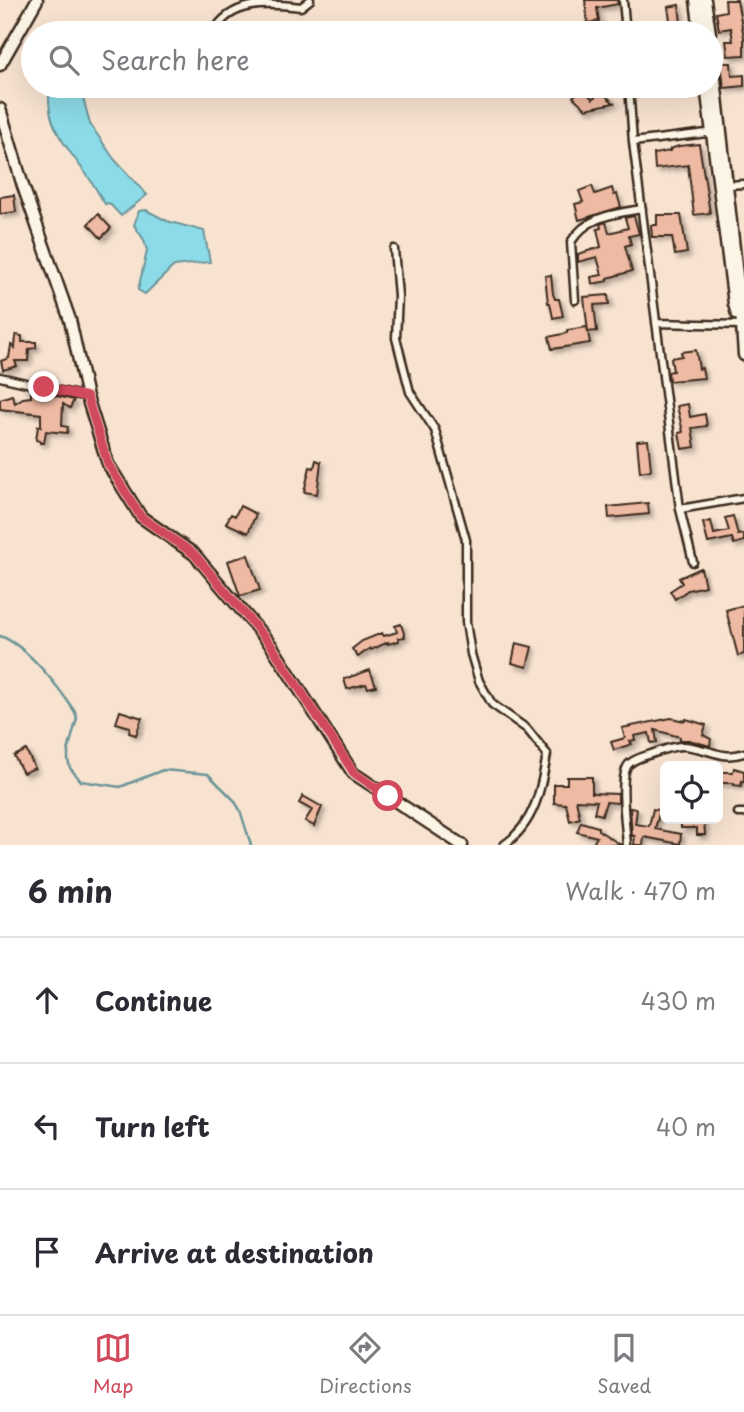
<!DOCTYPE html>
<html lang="en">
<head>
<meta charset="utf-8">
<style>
  body { margin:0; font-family:"Playpen Sans",sans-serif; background:#f7f7f7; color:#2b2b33 }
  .controls { position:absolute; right:21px; bottom:21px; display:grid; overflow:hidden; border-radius:10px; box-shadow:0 7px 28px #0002 }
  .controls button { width:63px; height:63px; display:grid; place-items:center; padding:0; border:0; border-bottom:2px solid #e1e1e2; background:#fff; color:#2b2b33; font:35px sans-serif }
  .stop { position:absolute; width:21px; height:21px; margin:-16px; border:5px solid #d1495b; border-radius:50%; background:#fff }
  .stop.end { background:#d1495b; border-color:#fff; box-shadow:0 2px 7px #0008 }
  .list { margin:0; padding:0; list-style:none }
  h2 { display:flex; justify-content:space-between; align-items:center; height:91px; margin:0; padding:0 28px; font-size:30px }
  h2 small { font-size:23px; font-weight:400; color:#7c7c81 }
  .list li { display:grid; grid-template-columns:46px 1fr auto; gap:21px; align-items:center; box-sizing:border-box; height:126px; padding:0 28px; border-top:2px solid #e1e1e2 }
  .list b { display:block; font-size:26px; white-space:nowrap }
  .list em { font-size:23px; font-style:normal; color:#7c7c81 }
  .icon { flex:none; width:38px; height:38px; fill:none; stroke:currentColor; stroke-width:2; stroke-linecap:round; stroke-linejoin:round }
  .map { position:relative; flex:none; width:744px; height:845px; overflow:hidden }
  .search { position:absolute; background:#fff; box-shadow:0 7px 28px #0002; left:21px; right:21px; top:21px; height:77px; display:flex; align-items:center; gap:18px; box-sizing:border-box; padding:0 24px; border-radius:38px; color:#7c7c81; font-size:26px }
  .sheet { height:469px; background:#fff }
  nav { display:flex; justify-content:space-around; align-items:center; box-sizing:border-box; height:98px; border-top:2px solid #e1e1e2; background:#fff; font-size:19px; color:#7c7c81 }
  nav a { display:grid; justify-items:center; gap:4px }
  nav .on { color:#d1495b }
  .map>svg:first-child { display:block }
  .water { fill:#8cdbe8; stroke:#6c9497; stroke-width:2 }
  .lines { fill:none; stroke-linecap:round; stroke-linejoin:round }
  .stream { stroke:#6c9497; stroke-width:2.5 }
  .building { fill:#efbaa3; stroke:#3b2a1e; stroke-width:2; filter:url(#shadow) }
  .street-casing { stroke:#3b2a1e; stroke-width:11 }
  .secondary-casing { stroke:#3b2a1e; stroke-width:15 }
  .street { stroke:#fcf5e5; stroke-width:6 }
  .secondary { stroke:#fcf5e5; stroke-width:10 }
  .route { stroke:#d1495b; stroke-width:9 }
</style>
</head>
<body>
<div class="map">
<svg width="744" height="845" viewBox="0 0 744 845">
  <defs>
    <filter id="shadow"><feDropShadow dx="3.5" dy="3.5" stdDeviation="2" flood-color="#0004"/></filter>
  </defs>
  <rect width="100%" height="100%" fill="#f8e3d1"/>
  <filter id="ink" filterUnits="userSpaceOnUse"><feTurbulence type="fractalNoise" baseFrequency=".0143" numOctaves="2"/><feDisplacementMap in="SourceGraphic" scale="14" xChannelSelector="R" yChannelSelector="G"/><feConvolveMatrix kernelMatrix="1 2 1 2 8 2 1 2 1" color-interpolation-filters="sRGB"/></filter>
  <g filter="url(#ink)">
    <path class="water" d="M50,86H80L90,124L114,159L147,195L121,216L109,203L105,204C98,193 92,181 84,171C64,144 44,122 50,86Z
      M146,210L167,221L204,231L210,262L174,266L145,294L138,290L147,251L144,240L134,225L139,211Z"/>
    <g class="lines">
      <path class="stream" d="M0,636C27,645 60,689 75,712L77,718L68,751V760L70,768L81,781L120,787L163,770L208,774L234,800L240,810L251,845"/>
    </g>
    <path class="building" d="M585,0H617L618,4L597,8L599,21L588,23Z
      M725,0H737L744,37V55L728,56L726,41H733L731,28L719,30L716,13L726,11Z
      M679,5L682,33H656V27L671,26L668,7Z
      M721,63H731L732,76L744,75V86L724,88Z
      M581,88L593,99L600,91L614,103L586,109L573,97Z
      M699,144L710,213L694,215L688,165L655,169L654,154L670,151V149L679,146Z
      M592,186L595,194L612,188L614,195L617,194L621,207L579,220L575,204L583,202L579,191Z
      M14,195L16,212L0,214V197Z
      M98,214L111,228L101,238L88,224Z
      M657,215H681L687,253L675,255L672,237H652L651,225H657Z
      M634,216L639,234L629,236L631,244L625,246L632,271L608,278V281L592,284L591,277L602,275L597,257L578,262V254L601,247L597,229L601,228L600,224L606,222L609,233L628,228L625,218Z
      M551,275L553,294L555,299H559L563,316L553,318L550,303H548L545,276Z
      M608,295L609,304L594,305L597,331L588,332L584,297Z
      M587,327L590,343L552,349L549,337L567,333V330Z
      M16,335L22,336V342H36V348L29,349L28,361H15L17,366L3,370L1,361L9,358L11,345L15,348Z
      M696,350L699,369L702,368L704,378L669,381L668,372L673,371L671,358L682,356L681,352Z
      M31,390L74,400L70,408L63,404L62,426L68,427L67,433L46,431L44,443H40V441L36,440L38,426L41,427V414L0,409V399L12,395L15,403L23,398L31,397Z
      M688,404L690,417L705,414L707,426L692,428L695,447L682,449L679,433L683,432L677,406Z
      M648,440L651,470L640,472L637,441Z
      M316,460L321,462L317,494L304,492L310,467L314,468Z
      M648,503L649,514L609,518L608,507Z
      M240,506L256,514L248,533L226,523L231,514L235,516Z
      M733,516L738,535L744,534V541L734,544L732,538L708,543L703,523L711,521L714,534L729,531L725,518Z
      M248,555L260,590L240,596L228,561Z
      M701,568L705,586L688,590L675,599L670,591L682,583L679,578Z
      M744,605V654L738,656L726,610Z
      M401,624L405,637L398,638L399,641L388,644V642L371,650L370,648L358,657L352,649L362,641L382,633L384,636L397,632L395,626Z
      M516,643L532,647L527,667L512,663Z
      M370,670L376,686L368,688L366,684L347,689L344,679Z
      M120,711L142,718L136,735L129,733L130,727L116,723Z
      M671,718L685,721L686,719L706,725L703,735L711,739L710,746L689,740H680V737L655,730L657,742L651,743L649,733L634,736L635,740L630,741L632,744L614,750L611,742L625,738L622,728Z
      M26,750L35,768L23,773L14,756Z
      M734,768L744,771V782L742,781L741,786L733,785L734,783H718V772H733Z
      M567,777H592V793L618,794V803L606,802L602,815L594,813L597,801L576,800L580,818L570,821L566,804L554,803V784H567Z
      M303,796L322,807L314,826L305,821L312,810L299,803Z
      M630,808L637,809L635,824L649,826L653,809L660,810L655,829L681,834L680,844L644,837L643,845H634L635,836H632Z
      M681,819L704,820L705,835H697V828H681Z
      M581,822L598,827V830L621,845H597L593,843L597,837L577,832Z"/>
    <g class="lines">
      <defs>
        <path id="street" d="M623,0L626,33
          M213,33C231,0 267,3 301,7L310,0
          M629,86L633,142L680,509L693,562
          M633,142L715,132
          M728,185L744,184
          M394,249L398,296L396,338L410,392L435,430L466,540V622L471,654L479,681L492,704L527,729L547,754C541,790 535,823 504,845
          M575,300L571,242C587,216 613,214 642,209
          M656,323L741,325
          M0,377L87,397
          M680,509L744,498
          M738,813H744
          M627,845C626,829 618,774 629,764C635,758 646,756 654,753C666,749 678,744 691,747C712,750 722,760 744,753"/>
        <path id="secondary" d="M696,0L700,33
          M705,0L710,33
          M711,43L741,311L744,355
          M0,65L37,0
          M706,86L734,304L737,314
          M0,109L23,186L70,320L87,397L108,464L141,517L194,554L271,645L353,773L462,845"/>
      </defs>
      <use href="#street" class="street-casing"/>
      <use href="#secondary" class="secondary-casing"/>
      <use href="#street" class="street"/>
      <use href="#secondary" class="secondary"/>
    </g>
  </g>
  <g class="lines" filter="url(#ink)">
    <path class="route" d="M44,387L87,397L108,464L141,517L194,554L271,645L354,773L388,796"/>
  </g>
</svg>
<div class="controls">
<button><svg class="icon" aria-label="locate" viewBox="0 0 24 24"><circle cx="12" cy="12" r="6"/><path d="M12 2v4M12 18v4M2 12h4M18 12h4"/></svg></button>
</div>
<div class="stop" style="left:388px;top:796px"></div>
<div class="stop end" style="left:44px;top:387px"></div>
<div class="search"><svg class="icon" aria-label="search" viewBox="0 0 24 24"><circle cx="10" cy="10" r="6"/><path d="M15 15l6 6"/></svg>Search here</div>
</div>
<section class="sheet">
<h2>6 min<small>Walk · 470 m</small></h2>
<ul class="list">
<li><svg class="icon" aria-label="ahead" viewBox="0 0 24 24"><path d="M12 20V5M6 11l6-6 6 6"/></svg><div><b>Continue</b></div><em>430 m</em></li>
<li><svg class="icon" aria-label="left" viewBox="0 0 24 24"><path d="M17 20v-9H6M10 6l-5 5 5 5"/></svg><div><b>Turn left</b></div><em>40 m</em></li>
<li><svg class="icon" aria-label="arrive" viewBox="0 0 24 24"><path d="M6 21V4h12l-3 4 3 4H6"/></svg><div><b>Arrive at destination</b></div></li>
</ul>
</section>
<nav>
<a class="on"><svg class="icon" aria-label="map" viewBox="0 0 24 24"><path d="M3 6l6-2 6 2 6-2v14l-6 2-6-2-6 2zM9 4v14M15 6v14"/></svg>Map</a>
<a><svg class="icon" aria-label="directions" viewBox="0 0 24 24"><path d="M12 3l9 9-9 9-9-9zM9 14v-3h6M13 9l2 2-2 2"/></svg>Directions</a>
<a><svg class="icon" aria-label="saved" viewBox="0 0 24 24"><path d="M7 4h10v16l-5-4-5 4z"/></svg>Saved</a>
</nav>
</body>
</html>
